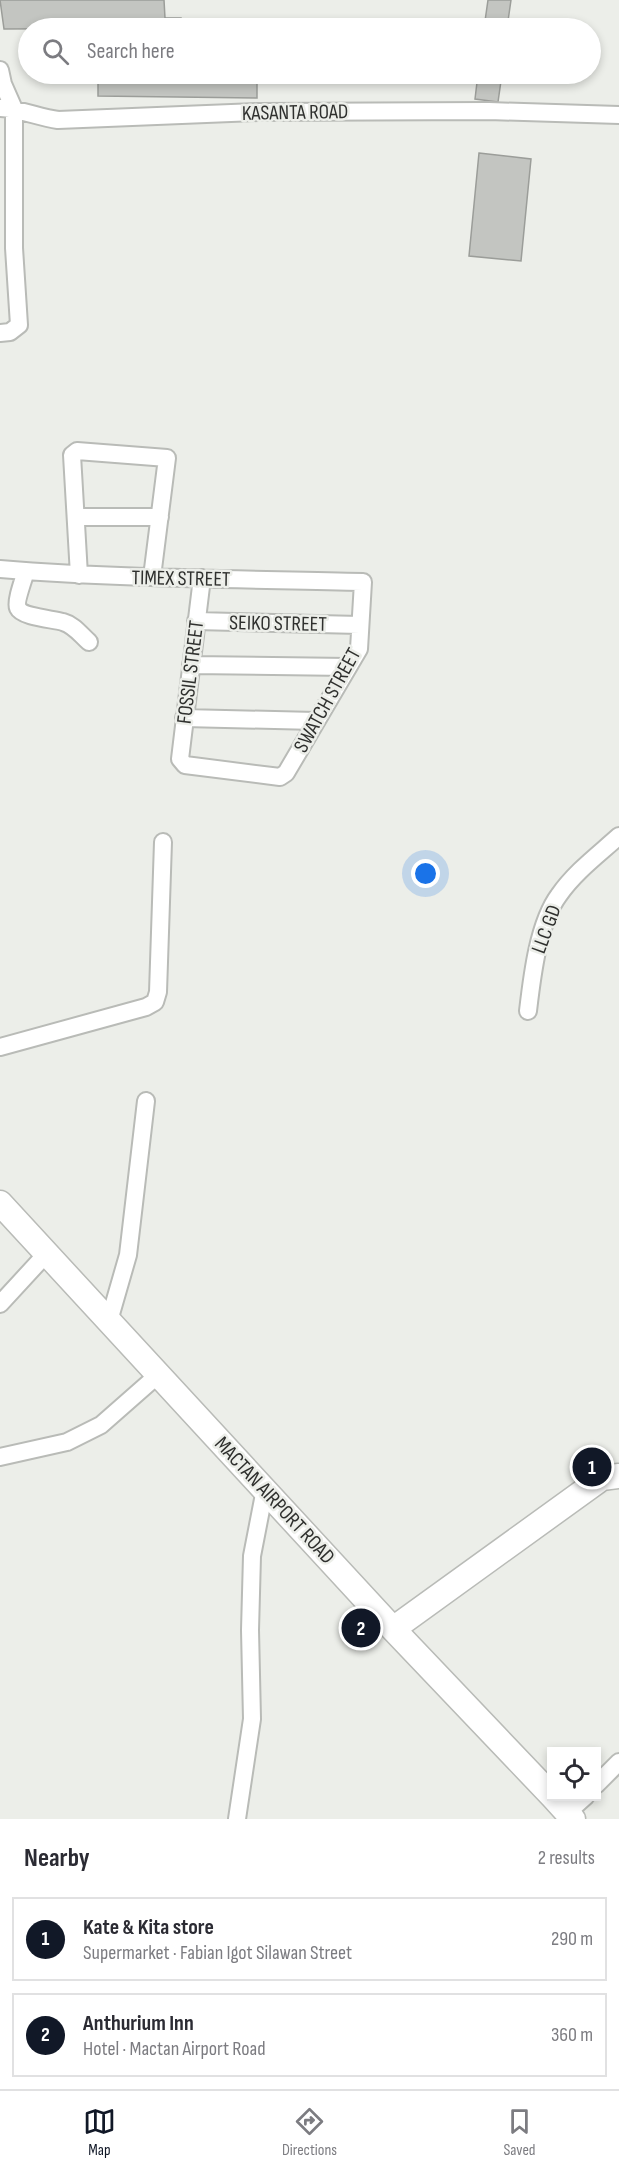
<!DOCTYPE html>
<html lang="en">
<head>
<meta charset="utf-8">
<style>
  body { margin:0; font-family:"Sofia Sans Condensed",sans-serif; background:#f7f7f7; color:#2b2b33 }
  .controls { position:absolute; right:18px; bottom:18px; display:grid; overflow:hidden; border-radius:0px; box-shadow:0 3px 9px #0003 }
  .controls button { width:54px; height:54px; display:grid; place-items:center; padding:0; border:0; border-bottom:2px solid #e1e1e2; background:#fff; color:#2b2b33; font:30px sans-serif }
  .you { position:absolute; left:426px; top:874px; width:21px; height:21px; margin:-15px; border:4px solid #fff; border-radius:50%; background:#1a73e8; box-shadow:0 0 0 9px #1a73e833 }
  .badge { display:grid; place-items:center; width:39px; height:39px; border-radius:50%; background:#111827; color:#fff; font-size:20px; font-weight:700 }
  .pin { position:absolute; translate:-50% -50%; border:3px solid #fff; box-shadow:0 2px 6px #0006 }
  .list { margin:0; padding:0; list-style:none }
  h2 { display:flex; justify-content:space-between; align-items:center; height:78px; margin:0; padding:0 24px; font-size:26px }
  h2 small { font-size:20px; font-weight:400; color:#7c7c81 }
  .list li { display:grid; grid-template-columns:39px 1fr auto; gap:18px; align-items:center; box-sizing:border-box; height:84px; margin:0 12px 12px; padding:0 12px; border:2px solid #e1e1e2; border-radius:0px }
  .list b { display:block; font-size:22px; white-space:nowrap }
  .list p { margin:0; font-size:20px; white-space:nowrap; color:#7c7c81 }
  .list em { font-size:20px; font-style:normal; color:#7c7c81 }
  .icon { flex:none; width:33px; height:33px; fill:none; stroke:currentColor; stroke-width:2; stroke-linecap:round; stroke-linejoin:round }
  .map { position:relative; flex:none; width:619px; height:1819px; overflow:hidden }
  .search { position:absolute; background:#fff; box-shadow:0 3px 9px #0003; left:18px; right:18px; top:18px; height:66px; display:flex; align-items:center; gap:15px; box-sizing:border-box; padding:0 21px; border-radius:33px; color:#7c7c81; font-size:22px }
  .sheet { height:270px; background:#fff }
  nav { display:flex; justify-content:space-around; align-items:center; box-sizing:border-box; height:84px; border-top:2px solid #e1e1e2; background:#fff; font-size:16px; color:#7c7c81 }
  nav a { display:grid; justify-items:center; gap:3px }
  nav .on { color:#111827 }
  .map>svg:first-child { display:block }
  .building { fill:#c3c5c1; stroke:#9b9d99; stroke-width:1.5 }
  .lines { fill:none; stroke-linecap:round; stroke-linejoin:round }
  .street-casing { stroke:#b9bbb7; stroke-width:20 }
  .secondary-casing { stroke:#b9bbb7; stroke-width:27 }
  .street { stroke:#fff; stroke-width:16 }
  .secondary { stroke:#fff; stroke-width:24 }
  .labels { text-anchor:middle; stroke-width:5; stroke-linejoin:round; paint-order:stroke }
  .street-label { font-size:21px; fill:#2f302e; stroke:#eceee9 }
</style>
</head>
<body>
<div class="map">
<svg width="619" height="1819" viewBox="0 0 619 1819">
  <rect width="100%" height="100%" fill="#eceee9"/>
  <path class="building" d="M0,0H164L165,18H181V28L4,29Z
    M488,0H511L507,28H484Z
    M98,74H257V98L98,96Z
    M478,74H502L498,102L475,99Z
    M479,153L531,159L521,261L469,256Z"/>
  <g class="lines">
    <defs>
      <path id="street" d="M0,70L3,84L14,109V248L19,325L10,332L0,333
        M0,108C20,109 38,117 58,120L258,112L489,111L619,115
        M76,517H160
        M0,569C121,579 242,579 363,582L359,649L286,773L280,777L185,765L180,759L202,578
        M26,571C24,578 15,602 18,608C22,617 53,619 63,622C74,625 80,634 89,642
        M79,575L72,455L77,451L167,458L152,577
        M196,621L360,625
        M191,665L348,667
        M184,718L316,721
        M528,1011C532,977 538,923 559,895C575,872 598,855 619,836
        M0,1047L146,1007L155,1002L158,992L163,842
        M0,1304L47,1253
        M109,1321L128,1255L146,1101
        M0,1457L67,1442L101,1425L159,1374
        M596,1785L619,1762
        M567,1813L586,1796
        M237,1819L252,1719L250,1630L252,1556L265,1489"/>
      <path id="secondary" d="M0,1203L393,1629L552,1796
        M393,1629L602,1478L619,1476
        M552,1796L573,1819"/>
    </defs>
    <use href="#street" class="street-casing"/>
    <use href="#secondary" class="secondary-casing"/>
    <use href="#street" class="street"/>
    <use href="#secondary" class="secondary"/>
  </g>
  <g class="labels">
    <g class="street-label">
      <text transform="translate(295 112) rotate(-1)" y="7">KASANTA ROAD</text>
      <text transform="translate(181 578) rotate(1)" y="7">TIMEX STREET</text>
      <text transform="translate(278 623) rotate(1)" y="7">SEIKO STREET</text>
      <text transform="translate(190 672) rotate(-83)" y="7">FOSSIL STREET</text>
      <text transform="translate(327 700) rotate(-61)" y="7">SWATCH STREET</text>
      <text transform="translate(546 929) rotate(-70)" y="7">LLC GD</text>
      <text transform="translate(275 1500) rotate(47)" y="7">MACTAN AIRPORT ROAD</text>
    </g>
  </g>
</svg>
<div class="controls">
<button><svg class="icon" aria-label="locate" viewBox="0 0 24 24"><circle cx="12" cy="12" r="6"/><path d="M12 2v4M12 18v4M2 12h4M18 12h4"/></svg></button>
</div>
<div class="you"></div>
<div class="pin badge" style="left:592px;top:1467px">1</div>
<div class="pin badge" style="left:361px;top:1628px">2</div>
<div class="search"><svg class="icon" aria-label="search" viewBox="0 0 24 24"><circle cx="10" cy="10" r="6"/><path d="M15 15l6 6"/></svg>Search here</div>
</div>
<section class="sheet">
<h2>Nearby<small>2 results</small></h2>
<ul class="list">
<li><span class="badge">1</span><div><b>Kate &amp; Kita store</b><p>Supermarket · Fabian Igot Silawan Street</p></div><em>290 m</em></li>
<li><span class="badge">2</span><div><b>Anthurium Inn</b><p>Hotel · Mactan Airport Road</p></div><em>360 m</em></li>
</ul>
</section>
<nav>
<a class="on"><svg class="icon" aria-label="map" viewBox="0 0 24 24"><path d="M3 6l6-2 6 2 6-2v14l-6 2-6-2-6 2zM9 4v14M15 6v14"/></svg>Map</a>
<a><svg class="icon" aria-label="directions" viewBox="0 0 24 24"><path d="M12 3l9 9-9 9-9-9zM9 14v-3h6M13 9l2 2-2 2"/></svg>Directions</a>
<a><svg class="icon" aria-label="saved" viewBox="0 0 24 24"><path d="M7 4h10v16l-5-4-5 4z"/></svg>Saved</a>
</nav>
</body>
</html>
